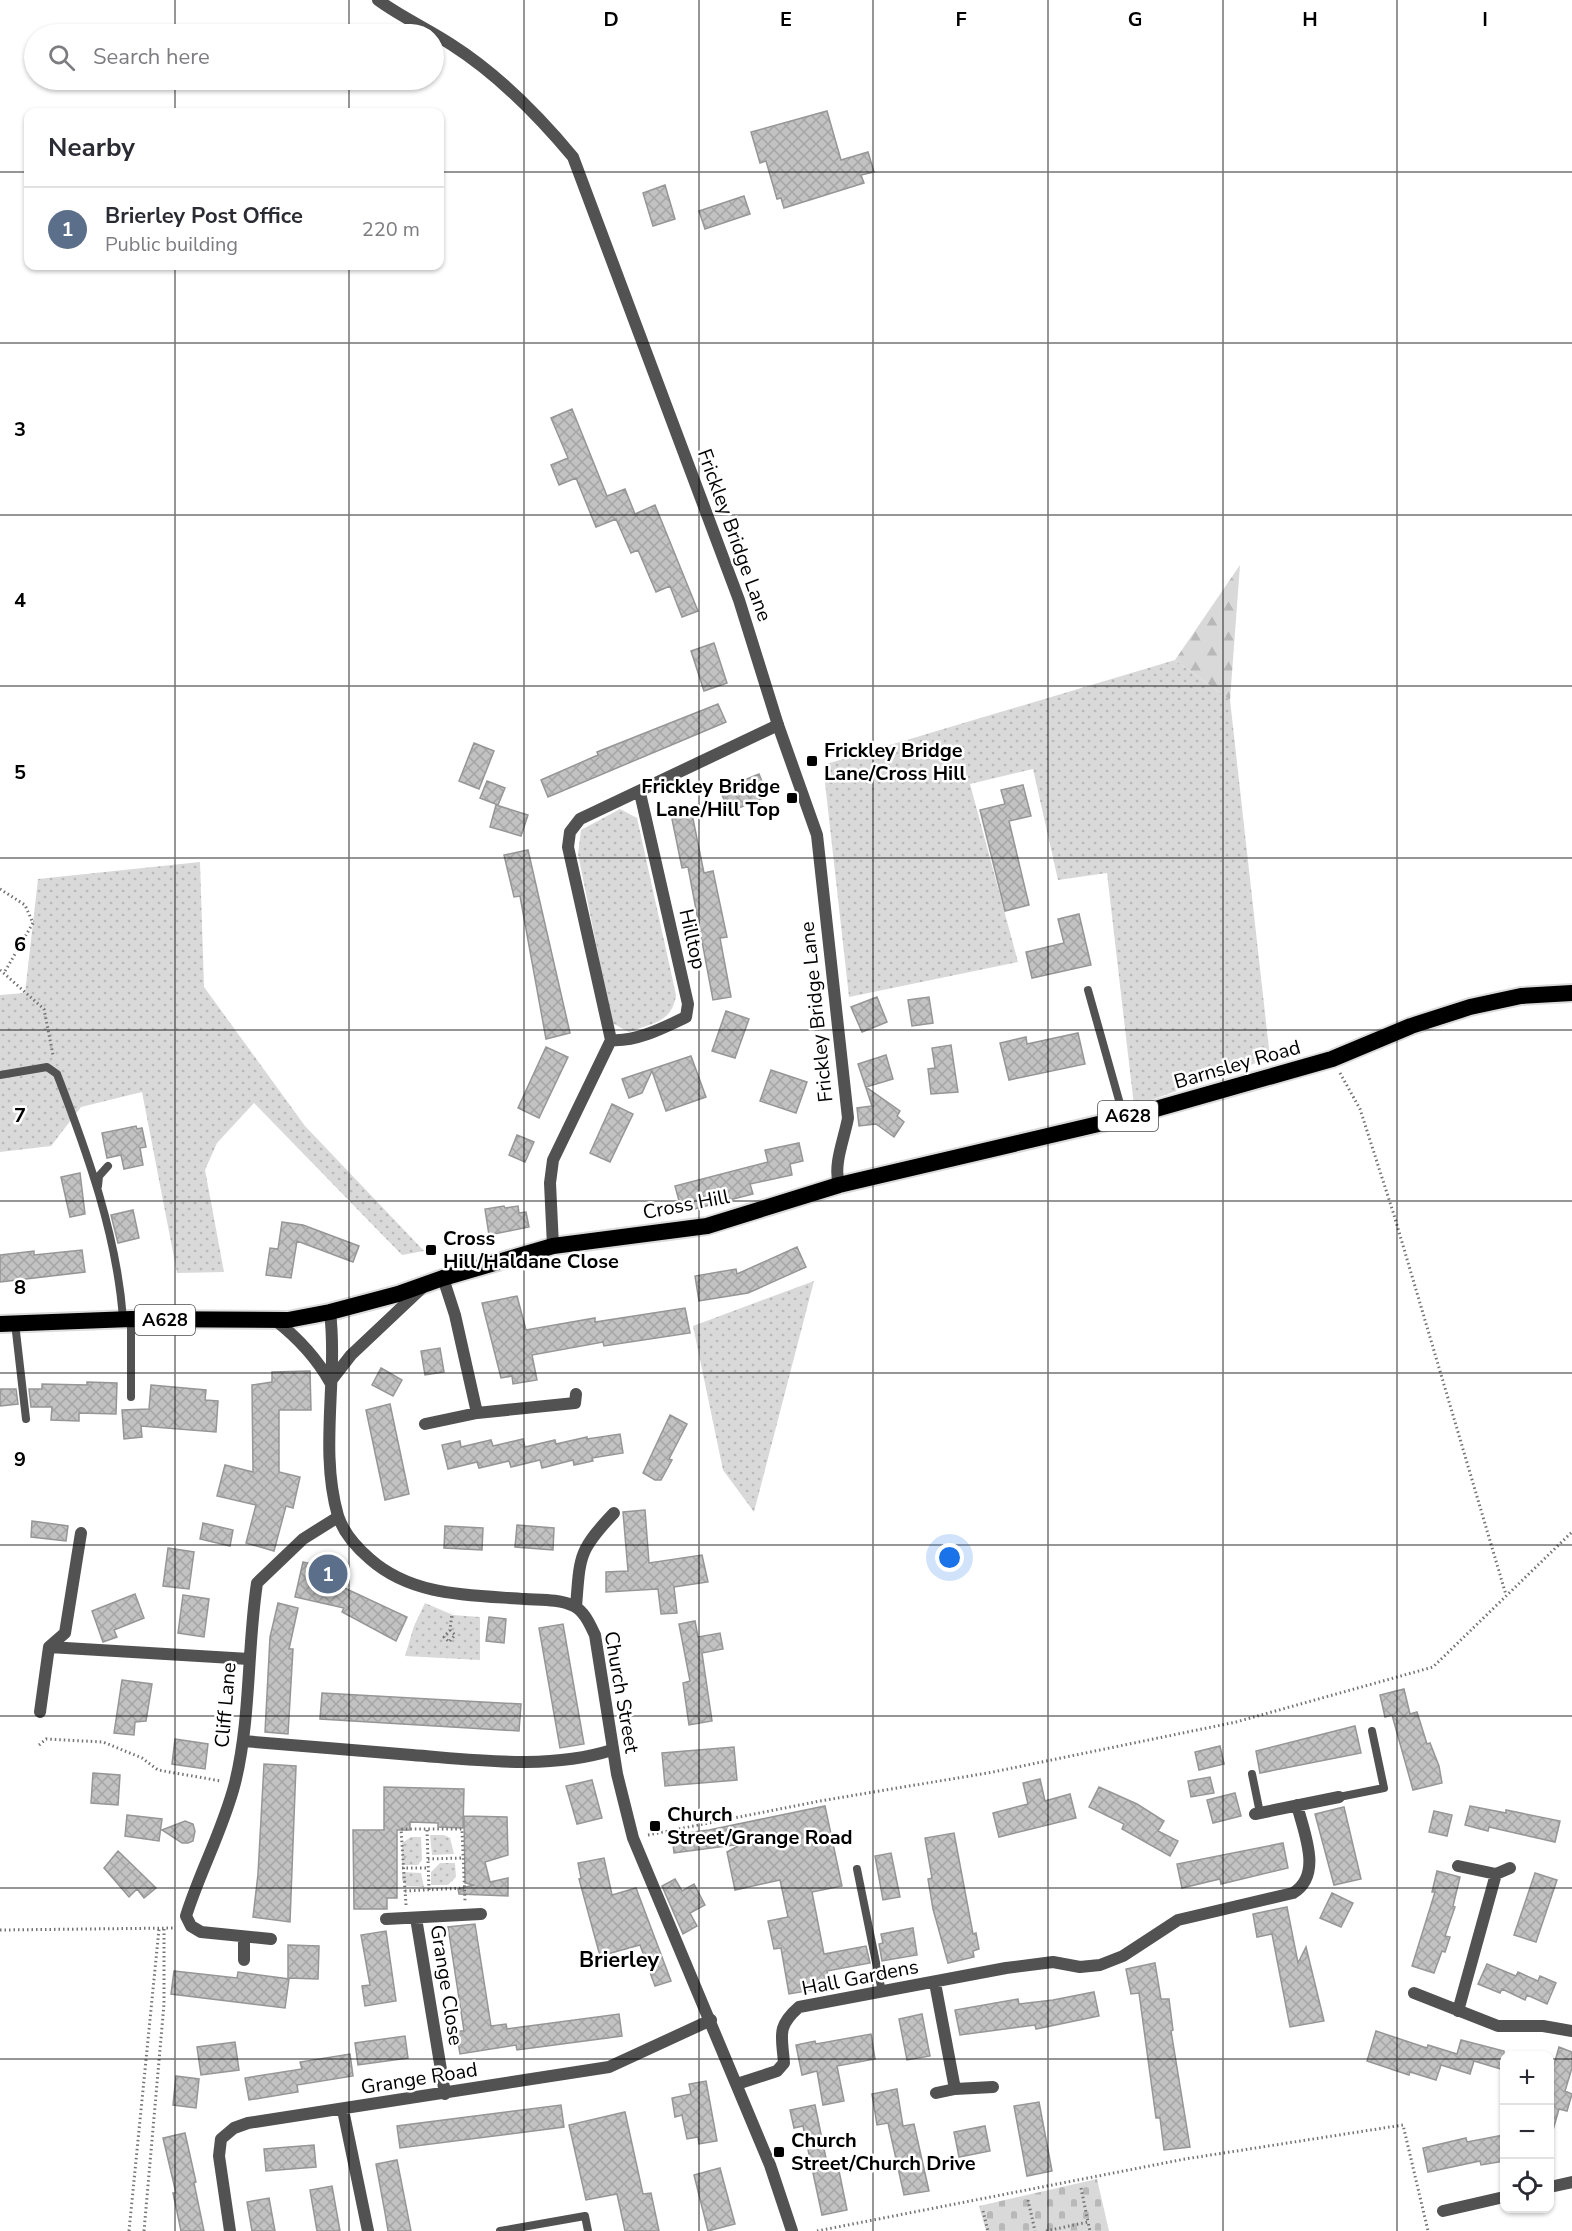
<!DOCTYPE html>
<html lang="en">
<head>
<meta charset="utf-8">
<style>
  body { margin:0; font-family:"Nunito Sans",sans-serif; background:#f2f2f3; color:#2b2b33 }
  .controls { position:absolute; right:18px; bottom:18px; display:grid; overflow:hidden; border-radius:12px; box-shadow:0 2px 4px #0004 }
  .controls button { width:54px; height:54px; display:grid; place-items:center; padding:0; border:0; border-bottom:2px solid #e1e1e2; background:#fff; color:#2b2b33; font:30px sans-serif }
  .you { position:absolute; left:950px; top:1558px; width:21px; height:21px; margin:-15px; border:4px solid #fff; border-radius:50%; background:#1a73e8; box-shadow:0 0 0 9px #1a73e833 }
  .badge { display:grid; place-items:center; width:39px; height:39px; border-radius:50%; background:#000; color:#fff; font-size:20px; font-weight:700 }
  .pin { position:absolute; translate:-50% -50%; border:3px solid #fff; box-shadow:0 2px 6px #0006 }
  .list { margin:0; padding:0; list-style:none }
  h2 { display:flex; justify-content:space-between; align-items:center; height:78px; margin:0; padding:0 24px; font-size:26px }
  h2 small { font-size:20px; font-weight:400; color:#7c7c81 }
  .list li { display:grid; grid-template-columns:39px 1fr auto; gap:18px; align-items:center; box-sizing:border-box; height:84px; padding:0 24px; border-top:2px solid #e1e1e2 }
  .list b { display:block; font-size:22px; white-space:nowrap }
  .list p { margin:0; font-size:20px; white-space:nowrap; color:#7c7c81 }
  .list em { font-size:20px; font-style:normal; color:#7c7c81 }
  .icon { flex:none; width:33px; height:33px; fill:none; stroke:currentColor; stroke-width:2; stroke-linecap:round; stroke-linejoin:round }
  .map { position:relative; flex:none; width:1572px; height:2231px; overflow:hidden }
  .search { position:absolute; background:#fff; box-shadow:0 2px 4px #0004; left:24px; top:24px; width:420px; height:66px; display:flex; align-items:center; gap:15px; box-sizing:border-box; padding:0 21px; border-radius:33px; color:#7c7c81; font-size:22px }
  .panel { position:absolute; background:#fff; box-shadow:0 2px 4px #0004; left:24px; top:108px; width:420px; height:162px; border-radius:12px }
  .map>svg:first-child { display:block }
  .grass { fill:url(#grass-dots) }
  .forest { fill:url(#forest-firs) }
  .cemetery { fill:url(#cemetery-stones) }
  .building { fill:url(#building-cross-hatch); stroke:#969696; stroke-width:1.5 }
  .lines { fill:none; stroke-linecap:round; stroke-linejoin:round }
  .trunk-casing { stroke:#dbdbdb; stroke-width:20 }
  .path { stroke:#747474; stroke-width:3; stroke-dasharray:1.5 3; stroke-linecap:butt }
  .service { stroke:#525252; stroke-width:8 }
  .minor { stroke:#525252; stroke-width:12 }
  .tertiary { stroke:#525252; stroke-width:12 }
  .trunk { stroke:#000; stroke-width:16 }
  .grid { fill:none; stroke:#000; stroke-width:1.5; stroke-opacity:0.55 }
  .poi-dot { fill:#000; stroke:#fff; stroke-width:2 }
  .labels { text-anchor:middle; stroke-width:5; stroke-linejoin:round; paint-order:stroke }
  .shield { fill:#fff; stroke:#4c4c4c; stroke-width:1.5 }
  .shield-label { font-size:18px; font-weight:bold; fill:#000 }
  .street-label { font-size:20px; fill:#000; stroke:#fff }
  .poi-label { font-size:20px; font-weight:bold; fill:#000; stroke:#fff; text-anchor:start }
  .quarter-label { font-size:22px; font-weight:bold; fill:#000; stroke:#fff }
  .grid-label { font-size:20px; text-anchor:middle; font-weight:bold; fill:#000; stroke:#fff; stroke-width:5; stroke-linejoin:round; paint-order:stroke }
</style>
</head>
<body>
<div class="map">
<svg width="1572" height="2231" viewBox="0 0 1572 2231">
  <defs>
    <pattern id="grass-dots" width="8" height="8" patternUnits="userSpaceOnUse" patternTransform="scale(1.5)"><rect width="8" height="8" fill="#d9d9d9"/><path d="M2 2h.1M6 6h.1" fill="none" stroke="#b8b8b8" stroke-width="1.8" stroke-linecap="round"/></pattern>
    <pattern id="forest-firs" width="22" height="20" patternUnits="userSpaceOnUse" patternTransform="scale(1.5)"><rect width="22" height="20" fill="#d9d9d9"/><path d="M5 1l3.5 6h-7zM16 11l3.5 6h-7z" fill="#b8b8b8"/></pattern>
    <pattern id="cemetery-stones" width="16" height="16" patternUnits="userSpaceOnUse" patternTransform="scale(1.5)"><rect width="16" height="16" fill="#d9d9d9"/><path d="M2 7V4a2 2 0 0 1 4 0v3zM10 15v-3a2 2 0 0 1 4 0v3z" fill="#b8b8b8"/></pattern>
    <pattern id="building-cross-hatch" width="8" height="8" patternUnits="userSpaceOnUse" patternTransform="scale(1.5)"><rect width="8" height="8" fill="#c2c2c2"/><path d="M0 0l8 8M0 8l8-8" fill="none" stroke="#a5a5a5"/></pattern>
  </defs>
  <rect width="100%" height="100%" fill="#fff"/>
  <path class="grass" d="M1175,660L1230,700L1270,1058L1134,1106L1107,873L1058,880L1033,769L970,784L1018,962L849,997L823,765Z
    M620,809L637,818L676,995C672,1023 652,1023 629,1032L612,1023L578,854L581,830Z
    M200,862L204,987L305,1126L424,1251L402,1255L254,1103L217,1143L205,1170L224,1272L177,1273L142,1092L81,1107L51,1146L0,1152V995L25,993L38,879Z
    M814,1281L754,1512L723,1470L693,1326Z
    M425,1603L453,1615L480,1617V1660L405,1656L414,1626Z
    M430,1835H444L450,1838L454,1854L432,1855Z
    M411,1837H421L422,1860L418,1865H402V1843Z
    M440,1863H455L456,1877L448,1885H431V1872Z
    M402,1872L421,1873L424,1887L407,1886L402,1880Z"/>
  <path class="forest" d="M1240,565L1230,700L1175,660Z"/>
  <path class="cemetery" d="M1097,2179L1109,2231H986L979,2206Z"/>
  <path class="building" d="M827,111L841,160L868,152L874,172L861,175L864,183L784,208L781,198L777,199L766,161L760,163L751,132Z
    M665,185L675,219L653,226L643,193Z
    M744,196L750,214L705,229L699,211Z
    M572,409L607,496L625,489L635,514L655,505L698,611L682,617L670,586L656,592L638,550L631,553L616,519L596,527L576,478L559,485L551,465L568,458L551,418Z
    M714,643L727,683L704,691L691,651Z
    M718,704L726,722L548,797L541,780L598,755L597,752Z
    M474,743L494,751L479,789L459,781Z
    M759,774L768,796L729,812L720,790Z
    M487,781L505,788L498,805L480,798Z
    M1023,785L1031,816L1009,821L1029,905L1005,911L980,810L1005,804L1001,790Z
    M496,805L528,815L521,836L490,827Z
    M692,814L704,873L713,871L727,937L720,938L731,997L713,1000L688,867L682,868L672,819Z
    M528,850L570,1033L546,1039L520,896L514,897L504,855Z
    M1079,914L1091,965L1032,978L1026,952L1064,943L1058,919Z
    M877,997L887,1022L862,1032L851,1007Z
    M929,997L933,1023L912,1026L908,1000Z
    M726,1011L749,1019L735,1058L712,1051Z
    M1078,1033L1085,1064L1009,1080L1000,1043L1026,1037L1027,1044Z
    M951,1045L958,1092L931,1094L928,1069L935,1068L932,1048Z
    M546,1047L568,1057L539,1118L518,1108Z
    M886,1055L893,1079L866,1087L900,1111L897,1116L904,1122L894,1137L876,1124L859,1126L857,1108L872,1106L858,1064Z
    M691,1056L706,1097L666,1111L652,1071L642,1093L629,1098L622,1079Z
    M771,1070L807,1082L796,1113L760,1101Z
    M612,1104L633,1114L610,1162L590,1153Z
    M136,1126L137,1129L142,1128L146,1147L140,1148L143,1165L124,1169L121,1155L107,1158L102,1133Z
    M517,1135L534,1142L525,1162L509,1155Z
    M799,1143L803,1161L790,1164L792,1175L750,1184L753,1194L682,1212L675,1186L768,1162L765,1150Z
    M80,1173L85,1214L70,1217L61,1177Z
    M504,1206L505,1208L518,1206L519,1213L526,1212L529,1227L489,1235L485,1209Z
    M133,1210L139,1238L118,1243L111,1215Z
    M282,1222L303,1225L359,1246L353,1262L297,1241L291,1278L266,1275L270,1248L278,1249Z
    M797,1247L806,1267L748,1293L699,1301L695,1276L736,1269L737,1274Z
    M82,1250L85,1272L0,1282V1255L34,1251V1255Z
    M517,1296L526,1330L595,1318V1322L685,1308L690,1333L604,1346L603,1342L532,1355L537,1380L513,1384L512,1376L501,1378L482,1303Z
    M440,1348L444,1372L425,1375L421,1351Z
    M381,1368L402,1380L393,1396L372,1385Z
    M310,1371L311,1410H279V1472L300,1477L293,1508L286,1506L274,1551L246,1543L256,1505L217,1496L225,1465L253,1472L252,1385L272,1382V1372Z
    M87,1382L117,1383L116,1414L79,1413V1421L51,1420L52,1407H31L29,1389H42V1384L87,1385Z
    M151,1385L206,1390L205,1400L218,1401L216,1432L141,1426L142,1437L124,1439L122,1410L149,1409Z
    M0,1389H16L18,1404L0,1406Z
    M390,1404L409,1494L385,1500L366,1410Z
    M670,1415L687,1424L669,1459L672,1460L661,1480H655L643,1473Z
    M620,1434L623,1453L592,1458L593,1461L574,1465L573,1460L542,1468L540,1460L511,1467L509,1461L479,1468L477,1462L448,1469L442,1445L460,1441L461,1447L491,1440L493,1446L523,1439L525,1447L555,1440L556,1444L587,1437V1439Z
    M645,1510L649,1563L702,1555L708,1582L674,1587L677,1613L661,1614L658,1589L606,1592V1572L628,1571L623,1512Z
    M32,1521L68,1526L66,1541L31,1537Z
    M203,1523L233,1530L230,1546L200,1539Z
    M517,1525L554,1528L553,1550L515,1547Z
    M445,1526L483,1528L482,1550L444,1548Z
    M168,1548L194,1552L189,1589L163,1586Z
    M303,1562L341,1571L338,1585L407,1617L396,1641L342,1612L344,1608L295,1597Z
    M135,1594L144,1618L114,1630L117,1637L103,1642L92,1611Z
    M183,1595L209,1599L204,1637L178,1633Z
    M278,1603L298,1608L289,1649H293L288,1734L265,1732L270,1637Z
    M489,1617L506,1619L504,1643L486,1641Z
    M695,1621L698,1637L720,1633L723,1649L702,1653L712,1721L689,1725L683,1683L690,1681L679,1624Z
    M563,1624L584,1744L560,1748L539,1628Z
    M122,1680L152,1684L146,1721L135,1722L134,1735L114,1733Z
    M1404,1689L1410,1714L1417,1712L1427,1744L1430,1743L1439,1766L1442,1783L1413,1790L1392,1715L1385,1717L1380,1695Z
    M322,1693L521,1704L519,1731L320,1719Z
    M1355,1726L1361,1753L1260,1773L1256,1751Z
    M175,1739L208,1744L205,1769L172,1764Z
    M1220,1746L1224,1764L1199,1770L1195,1752Z
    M734,1747L737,1780L665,1786L662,1753Z
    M264,1764L296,1766L290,1922L253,1917L258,1874Z
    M93,1773L120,1775L118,1805L91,1803Z
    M1210,1777L1214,1793L1191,1797L1188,1781Z
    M1040,1779L1045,1801L1070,1794L1076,1818L999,1837L993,1813L1028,1804L1023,1783Z
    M592,1780L602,1818L577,1824L566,1786Z
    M384,1787L464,1789L463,1828L438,1827V1823L410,1822V1830H397V1898H387V1909H354L353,1830H384Z
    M1099,1787L1137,1804L1164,1821L1158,1831L1178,1841L1170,1856L1122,1829L1124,1824L1089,1807Z
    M1235,1793L1241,1816L1213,1823L1207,1800Z
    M825,1806L842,1886L812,1892L824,1954L866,1946L870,1963L827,1971L830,1987L789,1994L781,1948L774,1949L768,1921L788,1917L780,1880L735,1890L727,1852L742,1844L674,1853L672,1835L709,1830Z
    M1470,1806L1506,1813V1810L1560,1821L1555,1842L1489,1827L1488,1831L1465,1825Z
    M1344,1807L1361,1879L1334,1885L1315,1814Z
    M1434,1811L1452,1815L1447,1836L1429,1832Z
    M127,1815L162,1819L159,1841L125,1836Z
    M464,1816L507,1817L508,1855L485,1862L490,1882L508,1878V1896L459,1894L458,1889L473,1885L465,1883Z
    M185,1821L193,1824L195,1831L193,1841L188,1843H182L162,1830Z
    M954,1833L973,1934L976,1933L979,1949L973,1951L974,1957L948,1963L933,1909L928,1879L932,1878L925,1838Z
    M1283,1843L1288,1868L1221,1884L1220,1879L1182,1888L1177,1864Z
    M118,1851L156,1888L144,1898L137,1889L129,1897L104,1868Z
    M891,1853L900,1897L883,1900L875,1856Z
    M604,1858L612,1895L636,1888L671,1981L655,1986L640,1945L600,1956L579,1879L581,1878L578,1863Z
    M1437,1871L1460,1877L1453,1906L1455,1907L1445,1936L1450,1937L1445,1952L1442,1951L1434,1973L1412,1966L1435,1892H1432Z
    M1535,1873L1557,1880L1536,1942L1514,1935Z
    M675,1879L682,1891L694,1884L705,1905L690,1913L697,1926L683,1934L662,1886Z
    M1332,1893L1353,1903L1341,1927L1320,1918Z
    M1287,1907L1298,1963L1306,1947L1324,2021L1290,2027L1272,1934L1257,1937L1253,1914Z
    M475,1924L491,2026L506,2024L507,2029L619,2014L622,2036L517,2050L516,2045L460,2054L456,2031H464L448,1927Z
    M913,1928L917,1955L882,1961L879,1944L883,1943L881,1934Z
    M386,1931L396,2001L365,2006L362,1986L370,1985L361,1935Z
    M288,1945L319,1946L318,1979L288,1978Z
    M1155,1963L1161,1999H1169L1173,2030L1171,2031L1190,2147L1164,2150L1160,2118H1156L1139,1993L1131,1994L1126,1969Z
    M1487,1964L1516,1976L1518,1972L1538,1981L1540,1976L1556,1983L1547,2004L1527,1995L1525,2000L1502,1989L1500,1993L1478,1984Z
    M174,1971L237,1978L238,1972L289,1979L285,2008L171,1994Z
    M1094,1992L1099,2016L1036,2029L1035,2025L960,2035L955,2010L1018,1999L1019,2004L1053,2000Z
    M922,2014L930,2056L907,2060L899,2019Z
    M1376,2031L1427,2048L1428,2045L1457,2054L1461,2040L1504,2051V2070L1474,2061L1470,2074L1441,2065L1436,2080L1410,2072L1409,2075L1367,2061Z
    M871,2034L875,2059L837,2066L844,2101L823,2105L817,2071L802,2075L796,2045L815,2041L816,2044Z
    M405,2036L408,2058L358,2065L355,2043Z
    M235,2042L239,2070L201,2075L197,2047Z
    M1559,2047L1572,2052V2068L1565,2091L1572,2094L1567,2111L1559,2109L1553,2130L1550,2129V2068H1553Z
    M350,2054L353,2076L297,2085L298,2092L249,2100L245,2078L302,2069L300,2062Z
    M176,2076L199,2079L196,2108L173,2105Z
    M706,2081L717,2141L699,2144L698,2137L687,2139L682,2115L675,2117L672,2098L691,2094L689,2084Z
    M897,2089L903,2126L914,2124L929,2191L904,2195L888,2123L877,2125L872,2094Z
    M1039,2102L1052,2171L1027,2176L1014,2106Z
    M561,2105L564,2127L400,2148L397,2126Z
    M815,2105L828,2168L838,2166L847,2210L822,2215L803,2126L794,2128L790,2110Z
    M625,2112L643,2194L651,2193L659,2231H625L617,2194L586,2200L569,2125Z
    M985,2126L990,2151L959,2157L954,2132Z
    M185,2133L196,2182L194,2183L204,2231H181L173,2193H176L163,2138Z
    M1504,2135V2161L1481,2165L1480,2161L1428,2172L1423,2148L1466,2138L1467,2142Z
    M314,2145L316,2167L266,2171L264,2149Z
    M397,2160L411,2231H388L385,2213L376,2164Z
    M720,2168L735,2224L708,2231L694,2175Z
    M332,2186L340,2231H317L310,2190Z
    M269,2198L275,2231H252L247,2202Z"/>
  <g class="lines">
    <defs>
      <path id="trunk" d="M0,1324L131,1319L288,1320L330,1312L398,1294L443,1278L553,1246L707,1226L839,1185L1124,1118L1332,1059L1411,1026L1470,1007L1521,996L1572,993"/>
    </defs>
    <use href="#trunk" class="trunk-casing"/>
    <path class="path" d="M0,889L25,905L33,923L4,973
      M0,970L44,1009L53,1055
      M1340,1073L1360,1109L1394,1215L1506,1595
      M450,1630L455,1635L449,1642L444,1637L450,1630L452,1613
      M39,1745L46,1739L103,1742L142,1758L158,1770L221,1781
      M427,1830L429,1890
      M648,1835L820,1801L993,1772L1236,1722L1433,1667L1572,1532
      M428,1859L463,1858
      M402,1868H428
      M405,1891L464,1888
      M406,1905L401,1829H462L465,1901
      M0,1930L175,1928
      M1081,2188L1088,2222
      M1028,2200L1035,2231
      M983,2211L988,2231
      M129,2231L159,1929
      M144,2231L164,2004V1929
      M817,2231L1185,2159L1403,2125L1428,2231
      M1046,2231L1088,2222L1090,2231"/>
    <path class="service" d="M1088,990L1124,1118
      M0,1075L47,1067L57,1074C87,1152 117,1235 123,1319
      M98,1186L99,1176L108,1166
      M15,1323L26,1419
      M131,1397V1319
      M1252,1774L1260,1813
      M1339,1797L1384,1788L1372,1731
      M857,1869L882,1992
      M500,2231L585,2216L588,2231"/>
    <path class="minor" d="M611,1040C636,1042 663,1028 686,1017L688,1004L640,793
      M553,1246L550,1183L553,1160L611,1040L568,847L570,832L580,819L778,725
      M443,1278L455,1315L477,1413
      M425,1424L477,1413L575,1403L576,1394
      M576,1607C580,1556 578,1551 614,1513
      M49,1647L65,1633L81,1533
      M40,1712L49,1647L249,1659
      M243,1741C299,1746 356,1750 412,1755C477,1760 549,1770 612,1750
      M1255,1814L1339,1797
      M1458,1866L1496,1874L1510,1868
      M416,1918L445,2094
      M386,1919L481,1914
      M271,1939L201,1932L191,1926L186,1916C200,1871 223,1830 235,1783C251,1718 247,1649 257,1583L303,1539L338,1517
      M244,1960V1937
      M935,1983L955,2089L936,2093
      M1414,1993L1498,2026H1543L1572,2031
      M1458,2011L1496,1874
      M737,2084L777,2071L784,2063C782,2036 776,2027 799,2007L1006,1968L1053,1962L1080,1967L1100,1965L1123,1956L1178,1920L1293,1893C1323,1875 1304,1833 1297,1805
      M955,2089L993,2087
      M343,2110L368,2231
      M1550,2187L1572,2182
      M1443,2211L1504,2197
      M230,2231L219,2156L221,2139L234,2128L248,2123L609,2067L711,2020"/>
    <path class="tertiary" d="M378,0C401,17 428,29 452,45C499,75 538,115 573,157L739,600L778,725L817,835L848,1118C844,1140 833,1164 839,1185
      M330,1312C338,1379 319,1450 338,1516C344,1534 356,1547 370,1559C413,1597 471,1595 525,1599C541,1600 559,1599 574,1606C585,1612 590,1625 595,1635L617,1774L633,1838L770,2165L792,2231
      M275,1320C298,1338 316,1357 330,1382L351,1355L422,1288"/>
    <use href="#trunk" class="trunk"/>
  </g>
  <path class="grid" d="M175,0V34M349,0V34M524,0V2231M699,0V2231M873,0V2231M1048,0V2231M1223,0V2231M1397,0V2231M175,80V112M349,80V112M0,172H28M440,172H1572M175,266V2231M349,266V2231M0,343H1572M0,515H1572M0,686H1572M0,858H1572M0,1030H1572M0,1201H1572M0,1373H1572M0,1545H1572M0,1716H1572M0,1888H1572M0,2059H1504M1550,2059H1572"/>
  <g class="poi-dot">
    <rect x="806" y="755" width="12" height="12" rx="3"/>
    <rect x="786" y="792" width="12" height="12" rx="3"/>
    <rect x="425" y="1244" width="12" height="12" rx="3"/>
    <rect x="649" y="1820" width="12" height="12" rx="3"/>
    <rect x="773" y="2146" width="12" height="12" rx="3"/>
  </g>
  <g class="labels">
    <g class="shield">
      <rect x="1098" y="1101" width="60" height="30" rx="4.5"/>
      <rect x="135" y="1305" width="60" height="30" rx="4.5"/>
    </g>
    <g class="shield-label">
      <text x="1128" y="1122">A628</text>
      <text x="165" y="1326">A628</text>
    </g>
    <g class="street-label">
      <text transform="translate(735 535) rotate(70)" y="7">Frickley Bridge Lane</text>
      <text transform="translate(693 939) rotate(77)" y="7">Hilltop</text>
      <text transform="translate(816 1012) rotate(-96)" y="7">Frickley Bridge Lane</text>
      <text transform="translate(1237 1064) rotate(-16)" y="7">Barnsley Road</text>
      <text transform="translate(686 1204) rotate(-11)" y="7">Cross Hill</text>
      <text transform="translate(622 1692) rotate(80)" y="7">Church Street</text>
      <text transform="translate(225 1705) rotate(-85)" y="7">Cliff Lane</text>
      <text transform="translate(860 1977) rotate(-11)" y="7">Hall Gardens</text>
      <text transform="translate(447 1985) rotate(81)" y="7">Grange Close</text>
      <text transform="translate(419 2078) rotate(-9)" y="7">Grange Road</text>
    </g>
    <g class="poi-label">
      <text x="824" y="757">Frickley Bridge<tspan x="824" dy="23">Lane/Cross Hill</tspan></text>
      <text x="780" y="793" text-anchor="end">Frickley Bridge<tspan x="780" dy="23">Lane/Hill Top</tspan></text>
      <text x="443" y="1245">Cross<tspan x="443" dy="23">Hill/Haldane Close</tspan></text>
      <text x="667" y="1821">Church<tspan x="667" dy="23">Street/Grange Road</tspan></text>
      <text x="791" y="2147">Church<tspan x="791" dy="23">Street/Church Drive</tspan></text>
    </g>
    <g class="quarter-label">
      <text x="619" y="1967">Brierley</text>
    </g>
  </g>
  <g class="grid-label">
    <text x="611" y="26">D</text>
    <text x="786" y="26">E</text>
    <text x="961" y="26">F</text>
    <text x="1135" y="26">G</text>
    <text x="1310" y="26">H</text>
    <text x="1485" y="26">I</text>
    <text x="20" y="436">3</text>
    <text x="20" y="607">4</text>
    <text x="20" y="779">5</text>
    <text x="20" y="951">6</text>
    <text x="20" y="1122">7</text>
    <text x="20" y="1294">8</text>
    <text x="20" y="1466">9</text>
  </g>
</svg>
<div class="controls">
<button>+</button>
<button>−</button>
<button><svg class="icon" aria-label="locate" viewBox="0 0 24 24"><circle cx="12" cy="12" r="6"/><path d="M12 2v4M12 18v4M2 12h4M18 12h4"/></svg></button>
</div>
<div class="you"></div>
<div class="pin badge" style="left:328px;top:1574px;background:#5c6f8a">1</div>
<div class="search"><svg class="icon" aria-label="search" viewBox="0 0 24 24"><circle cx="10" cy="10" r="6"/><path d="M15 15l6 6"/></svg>Search here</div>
<section class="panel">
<h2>Nearby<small></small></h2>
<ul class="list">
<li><span class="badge" style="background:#5c6f8a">1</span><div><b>Brierley Post Office</b><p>Public building</p></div><em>220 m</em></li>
</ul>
</section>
</div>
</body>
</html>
